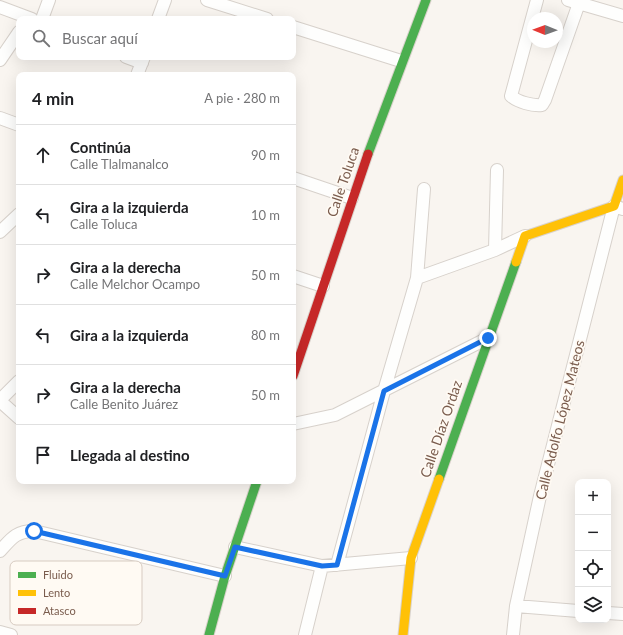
<!DOCTYPE html>
<html lang="es">
<head>
<meta charset="utf-8">
<style>
  body { margin:0; font-family:Lato,sans-serif; background:#f6f6f6; color:#202124 }
  .controls { position:absolute; right:12px; bottom:12px; display:grid; overflow:hidden; border-radius:8px; box-shadow:0 4px 16px #0002 }
  .controls button { width:36px; height:36px; display:grid; place-items:center; padding:0; border:0; border-bottom:1px solid #e0e0e0; background:#fff; color:#202124; font:20px sans-serif }
  .compass { position:absolute; left:527px; top:12px; width:36px; height:36px; border-radius:50%; background:#fff; box-shadow:0 4px 16px #0002; rotate:271deg }
  .stop { position:absolute; width:12px; height:12px; margin:-9px; border:3px solid #1a73e8; border-radius:50%; background:#fff }
  .stop.end { background:#1a73e8; border-color:#fff; box-shadow:0 1px 4px #0008 }
  .list { margin:0; padding:0; list-style:none }
  h2 { display:flex; justify-content:space-between; align-items:center; height:52px; margin:0; padding:0 16px; font-size:17px }
  h2 small { font-size:13px; font-weight:400; color:#757577 }
  .list li { display:grid; grid-template-columns:26px 1fr auto; gap:12px; align-items:center; box-sizing:border-box; height:60px; padding:0 16px; border-top:1px solid #e0e0e0 }
  .list b { display:block; font-size:15px; white-space:nowrap }
  .list p { margin:0; font-size:13px; white-space:nowrap; color:#757577 }
  .list em { font-size:13px; font-style:normal; color:#757577 }
  .icon { flex:none; width:22px; height:22px; fill:none; stroke:currentColor; stroke-width:2; stroke-linecap:round; stroke-linejoin:round }
  .map { position:relative; flex:none; width:623px; height:635px; overflow:hidden }
  .search { position:absolute; background:#fff; box-shadow:0 4px 16px #0002; left:16px; top:16px; width:280px; height:44px; display:flex; align-items:center; gap:10px; box-sizing:border-box; padding:0 14px; border-radius:8px; color:#757577; font-size:15px }
  .panel { position:absolute; background:#fff; box-shadow:0 4px 16px #0002; left:16px; top:72px; width:280px; height:412px; border-radius:8px }
  .map>svg:first-child { display:block }
  .lines { fill:none; stroke-linecap:round; stroke-linejoin:round }
  .street-casing { stroke:#d7d1cb; stroke-width:14 }
  .fast-casing { stroke:#d9d2cb; stroke-width:11 }
  .slow-casing { stroke:#d9d2cb; stroke-width:11 }
  .jam-casing { stroke:#d9d2cb; stroke-width:11 }
  .street { stroke:#fefefd; stroke-width:12 }
  .fast { stroke:#4caf50; stroke-width:9 }
  .slow { stroke:#ffc107; stroke-width:9 }
  .jam { stroke:#c62828; stroke-width:9 }
  .route { stroke:#1a73e8; stroke-width:5 }
  .labels { text-anchor:middle; stroke-width:3.5; stroke-linejoin:round; paint-order:stroke }
  .street-label { font-size:14px; fill:#7a5c4d; stroke:#fffaf3 }
  .key { fill:#fffaf3; stroke:#d7cbc1; stroke-width:1 }
  .key-label { font-size:11px; fill:#7a5c4d }
</style>
</head>
<body>
<div class="map">
<svg width="623" height="635" viewBox="0 0 623 635">
  <rect width="100%" height="100%" fill="#f9f5f0"/>
  <g class="lines">
    <defs>
      <path id="street" d="M207,0L267,19
        M537,0L511,96C518,102 532,106 542,105L545,100L579,3
        M568,0L623,16
        M0,7L32,19
        M42,19L49,0
        M158,19L165,0
        M293,27L401,61
        M126,57L142,63
        M0,60L19,32
        M137,75L144,57
        M0,118L19,125
        M293,178L352,198
        M0,232L19,214
        M495,250L497,170
        M293,276L323,286
        M417,278L495,250L525,236
        M0,400L19,381
        M0,401L19,418
        M293,424L335,415L488,338
        M235,547L322,566L411,558
        M0,551C11,539 16,531 34,531L225,576
        M337,565L384,391L417,278L424,189
        M516,606L578,611
        M608,613L623,614
        M0,632L11,635
        M305,635L322,566
        M513,635L516,606L540,496L614,206L623,209"/>
      <path id="fast" d="M368,154L426,0
        M439,479L516,262
        M209,635L225,576L257,481"/>
      <path id="slow" d="M516,262L525,236L614,206L623,180
        M403,635L411,558L439,479"/>
      <path id="jam" d="M293,376L368,154"/>
    </defs>
    <use href="#street" class="street-casing"/>
    <use href="#fast" class="fast-casing"/>
    <use href="#slow" class="slow-casing"/>
    <use href="#jam" class="jam-casing"/>
    <use href="#street" class="street"/>
    <use href="#fast" class="fast"/>
    <use href="#slow" class="slow"/>
    <use href="#jam" class="jam"/>
  </g>
  <g class="lines">
    <path class="route" d="M34,531L225,576L235,547L322,566L337,565L384,391L488,338"/>
  </g>
  <g class="labels">
    <g class="street-label">
      <text transform="translate(343 182) rotate(-71)" y="5">Calle Toluca</text>
      <text transform="translate(560 420) rotate(-76)" y="5">Calle Adolfo López Mateos</text>
      <text transform="translate(441 429) rotate(-71)" y="5">Calle Díaz Ordaz</text>
    </g>
  </g>
  <rect x="10" y="561" width="132" height="64" rx="6" class="key"/>
  <rect x="18" y="572" width="18" height="6" fill="#4caf50"/>
  <rect x="18" y="590" width="18" height="6" fill="#ffc107"/>
  <rect x="18" y="608" width="18" height="6" fill="#c62828"/>
  <g class="key-label">
    <text x="43" y="579">Fluido</text>
    <text x="43" y="597">Lento</text>
    <text x="43" y="615">Atasco</text>
  </g>
</svg>
<div class="controls">
<button>+</button>
<button>−</button>
<button><svg class="icon" aria-label="locate" viewBox="0 0 24 24"><circle cx="12" cy="12" r="6"/><path d="M12 2v4M12 18v4M2 12h4M18 12h4"/></svg></button>
<button><svg class="icon" aria-label="layers" viewBox="0 0 24 24"><path d="M12 4l9 5-9 5-9-5zM3 14l9 5 9-5"/></svg></button>
</div>
<svg class="compass" viewBox="-18 -18 36 36"><path d="M0-13l5 13h-10z" fill="#e53935"/><path d="M0 13l5-13h-10z" fill="#757577"/></svg>
<div class="stop" style="left:34px;top:531px"></div>
<div class="stop end" style="left:488px;top:338px"></div>
<div class="search"><svg class="icon" aria-label="search" viewBox="0 0 24 24"><circle cx="10" cy="10" r="6"/><path d="M15 15l6 6"/></svg>Buscar aquí</div>
<section class="panel">
<h2>4 min<small>A pie · 280 m</small></h2>
<ul class="list">
<li><svg class="icon" aria-label="ahead" viewBox="0 0 24 24"><path d="M12 20V5M6 11l6-6 6 6"/></svg><div><b>Continúa</b><p>Calle Tlalmanalco</p></div><em>90 m</em></li>
<li><svg class="icon" aria-label="left" viewBox="0 0 24 24"><path d="M17 20v-9H6M10 6l-5 5 5 5"/></svg><div><b>Gira a la izquierda</b><p>Calle Toluca</p></div><em>10 m</em></li>
<li><svg class="icon" aria-label="right" viewBox="0 0 24 24"><path d="M7 20v-9h11M14 6l5 5-5 5"/></svg><div><b>Gira a la derecha</b><p>Calle Melchor Ocampo</p></div><em>50 m</em></li>
<li><svg class="icon" aria-label="left" viewBox="0 0 24 24"><path d="M17 20v-9H6M10 6l-5 5 5 5"/></svg><div><b>Gira a la izquierda</b></div><em>80 m</em></li>
<li><svg class="icon" aria-label="right" viewBox="0 0 24 24"><path d="M7 20v-9h11M14 6l5 5-5 5"/></svg><div><b>Gira a la derecha</b><p>Calle Benito Juárez</p></div><em>50 m</em></li>
<li><svg class="icon" aria-label="arrive" viewBox="0 0 24 24"><path d="M6 21V4h12l-3 4 3 4H6"/></svg><div><b>Llegada al destino</b></div></li>
</ul>
</section>
</div>
</body>
</html>
